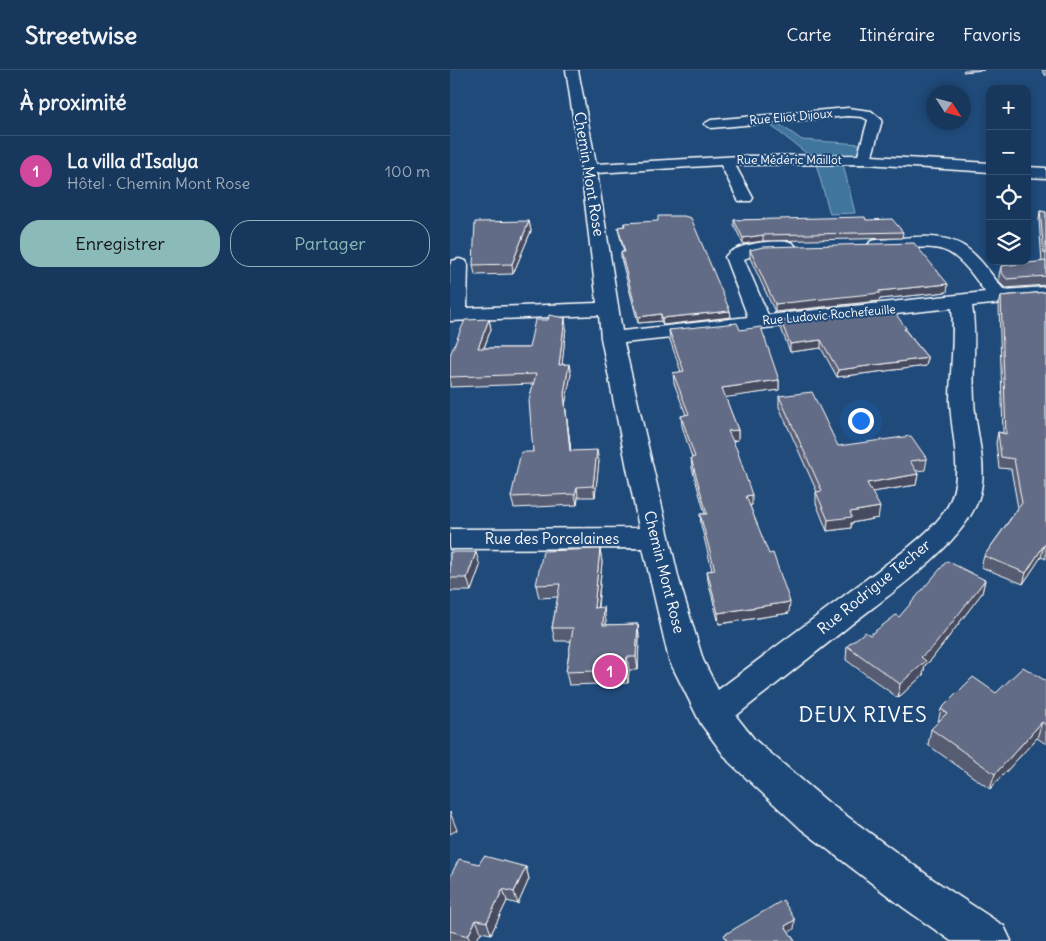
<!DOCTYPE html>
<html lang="fr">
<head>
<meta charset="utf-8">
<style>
  body { margin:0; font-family:Delius,sans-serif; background:#203f62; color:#f1f3f6 }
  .controls { position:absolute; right:15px; top:15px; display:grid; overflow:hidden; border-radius:10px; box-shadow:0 2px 8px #0003 }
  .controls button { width:45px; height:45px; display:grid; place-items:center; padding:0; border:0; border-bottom:1px solid #365272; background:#17385c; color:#f1f3f6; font:25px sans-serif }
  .compass { position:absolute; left:476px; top:15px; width:45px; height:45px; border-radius:50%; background:#17385c; box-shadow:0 2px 8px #0003; rotate:126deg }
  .you { position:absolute; left:410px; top:350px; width:18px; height:18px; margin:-12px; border:4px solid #fff; border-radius:50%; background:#1a73e8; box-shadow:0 0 0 8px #1a73e833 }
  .badge { display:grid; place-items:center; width:32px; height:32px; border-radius:50%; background:#8bbbb9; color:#fff; font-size:16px; font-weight:700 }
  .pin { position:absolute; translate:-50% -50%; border:2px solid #fff; box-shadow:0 1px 5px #0006 }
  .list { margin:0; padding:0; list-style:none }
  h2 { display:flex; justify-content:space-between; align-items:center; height:65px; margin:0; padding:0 20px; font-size:21px }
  h2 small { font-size:16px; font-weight:400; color:#9eacbb }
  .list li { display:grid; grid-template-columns:32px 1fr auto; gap:15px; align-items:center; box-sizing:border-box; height:70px; padding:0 20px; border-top:1px solid #365272 }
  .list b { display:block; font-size:19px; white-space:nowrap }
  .list p { margin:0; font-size:16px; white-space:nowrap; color:#9eacbb }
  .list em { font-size:16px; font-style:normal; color:#9eacbb }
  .actions { display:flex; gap:10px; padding:15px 20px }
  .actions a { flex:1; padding:11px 0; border:1px solid #8bbbb9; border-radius:20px; text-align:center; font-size:18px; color:#8bbbb9 }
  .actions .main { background:#8bbbb9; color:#111 }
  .icon { flex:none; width:28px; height:28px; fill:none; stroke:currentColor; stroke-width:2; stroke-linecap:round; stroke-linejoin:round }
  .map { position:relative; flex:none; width:596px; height:871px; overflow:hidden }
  header { display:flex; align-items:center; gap:30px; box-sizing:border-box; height:70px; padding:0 25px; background:#17385c; border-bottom:1px solid #365272 }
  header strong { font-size:24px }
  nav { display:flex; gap:28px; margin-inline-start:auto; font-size:18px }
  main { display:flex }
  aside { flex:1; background:#17385c }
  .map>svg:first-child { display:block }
  .water { fill:#41749e; stroke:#8dacc5 }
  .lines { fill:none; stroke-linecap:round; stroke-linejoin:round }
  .minor-casing { stroke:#fff; stroke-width:3 }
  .minor { fill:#1f4a7a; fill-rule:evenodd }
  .wall { fill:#565d73; stroke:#fff }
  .shaded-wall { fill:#464c5e; stroke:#fff }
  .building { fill:#646c86; stroke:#fff }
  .labels { text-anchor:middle; stroke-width:4; stroke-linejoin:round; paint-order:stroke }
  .far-street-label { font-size:12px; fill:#fff; stroke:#1f4a7a }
  .street-label { font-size:15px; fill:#fff; stroke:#1f4a7a }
  .near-quarter-label { font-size:21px; letter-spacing:1px; fill:#fff; stroke:#1f4a7a }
</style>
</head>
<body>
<header>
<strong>Streetwise</strong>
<nav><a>Carte</a><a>Itinéraire</a><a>Favoris</a></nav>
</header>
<main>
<aside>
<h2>À proximité<small></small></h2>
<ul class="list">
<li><span class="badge" style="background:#d1479c">1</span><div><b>La villa d'Isalya</b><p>Hôtel · Chemin Mont Rose</p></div><em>100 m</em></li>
</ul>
<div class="actions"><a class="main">Enregistrer</a><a>Partager</a></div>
</aside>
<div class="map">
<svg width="596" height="871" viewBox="0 0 596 871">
  <rect width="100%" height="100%" fill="#1f4a7a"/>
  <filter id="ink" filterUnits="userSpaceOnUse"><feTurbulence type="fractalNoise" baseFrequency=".02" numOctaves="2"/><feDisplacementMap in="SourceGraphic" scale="10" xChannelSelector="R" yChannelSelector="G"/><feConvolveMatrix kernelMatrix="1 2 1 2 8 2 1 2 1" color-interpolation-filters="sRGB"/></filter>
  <g filter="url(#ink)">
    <path class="water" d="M316,52H326L352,70L411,74L407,85L360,86Z
      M366,94H393L405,143L380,144Z"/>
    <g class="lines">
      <defs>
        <path id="minor" d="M116,0H128L146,94L291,86L408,85L418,50L412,47L398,46L261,58L254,54L261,50L398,38L421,41L432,50L422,86L540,93V102L416,94L285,95L303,128L301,131H289L287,128L271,95L147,103L172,261L298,247L275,187C285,173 328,169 343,173L346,177L343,181C327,185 310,181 294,189L318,245L535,222C525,208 513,190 498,182C482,173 445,180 427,180L421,179L418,175L421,171L427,170C453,169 488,161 512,175C529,185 541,205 554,220L596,217V229L522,236C527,267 522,298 524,330C525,361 538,394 530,424C517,473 437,526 398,557C361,587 323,616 286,646L305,670L379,733L484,810L554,856L561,871H501L454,838L351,759L279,692L251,654L219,590L193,478L0,479V459L189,458L151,268L149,245L0,251V195L2,191L9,189L16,191L18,195L17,238L147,233L131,99ZM502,238C505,269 500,300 500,331C501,364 514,402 499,434C490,452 470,468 454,481L268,620L253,590L229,510L174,273Z
          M577,97L596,98V108L577,107Z"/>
      </defs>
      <use href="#minor" class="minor-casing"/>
      <use href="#minor" class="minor"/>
    </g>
    <path class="wall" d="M592,0H596V6Z
      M590,141L596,142V215L555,218L549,212V205L551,196L592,192L589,150Z
      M284,150H416L453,162L452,168L313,171L293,174L284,155Z
      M79,151L81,161L63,204L25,205L23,195Z
      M174,153L280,241L281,247L213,255L211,251L188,253L171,188V182H174L169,163L168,157L174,156Z
      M300,180L497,222L430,229L429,231L325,242L300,188Z
      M596,222V489L591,487L573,514L531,497L534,486L568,438L561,399L549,398L546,373L548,362L553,363L549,235L551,226Z
      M39,249L41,259L34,278H79L116,257L112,294L121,304L115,335L121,381L149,391L145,427H128L127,435L64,438L61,427L83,382V314L0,317V285Z
      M331,251L456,258V261L478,288L476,296L387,307L371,278L340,282L331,258Z
      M219,260H290L329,310V320L275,327L288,360V370L282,371L302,435L300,436L339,543L269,554L258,511L257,501L262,500L251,455L250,444H255L242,398L241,388H242L232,356L231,346L236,345L224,313L223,303L231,302L220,270Z
      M329,326L388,376L477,389L475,400L466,401L468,404L466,415L422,422L428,448L401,453V458L377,461L366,433V422H367L329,337Z
      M150,479L152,492L148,538L156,551V555L188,554L189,567L188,600H179L178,613L119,615L116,602L121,571H105L102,558L108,527L89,528L86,515Z
      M0,482L30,496L21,521H0Z
      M535,510L532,523L481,590L475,595L473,605L448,628L396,590L397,576L420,565L449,547Z
      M596,611V674L587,668L540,719L478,675L481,659L488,652L491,639L546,623Z
      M29,794L76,797L79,809L68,834L57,831L41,864L31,862L26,871H0V807Z"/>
    <path class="shaded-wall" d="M514,0H534L513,2Z
      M79,151L81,161L63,204L62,194Z
      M313,165V171L293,174V168Z
      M498,214L497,222L430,229L429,231L325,242V234L429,221Z
      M280,241L281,247L213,255L212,248Z
      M211,244V251L188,253V247Z
      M115,248L116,257L111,304L109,295Z
      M39,249L41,259L30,288L28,278Z
      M371,270V278L340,282V274Z
      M478,288L476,296L387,307L388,300Z
      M119,294L121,304L115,335L122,391L114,324Z
      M329,310V320L272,328V318Z
      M288,360V370L278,372V361Z
      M147,380L149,391L145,427L143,416Z
      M468,404L466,415L416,423L417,413Z
      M127,417L128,427L127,435L125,424Z
      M302,425V435L296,436V426Z
      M430,437L428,448L401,453V458L377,461L378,450L400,442Z
      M594,475L591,487L573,514L576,503Z
      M150,479L152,492L146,551L144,538Z
      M26,482L30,496L21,521L17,508Z
      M535,510L532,523L481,590L475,595L473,605L448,628L450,614L471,587Z
      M340,532L339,543L269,554L268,543Z
      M154,537L156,551L155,569L153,555Z
      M188,554L189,567L188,600L186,587Z
      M177,587L179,600L178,613L176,600Z
      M592,652L587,668L540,719L545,704Z
      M0,742L7,760L0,764Z
      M76,797L79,809L68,834L64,822Z
      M53,819L57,831L41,864L37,852Z
      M26,850L31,862L26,871H20L18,866Z
      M345,850L344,859L335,865V856Z"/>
    <path class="building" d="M590,141L596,142V184L594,183Z
      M208,146H234L241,148L280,241L212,248L211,244L188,247L171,182H175L168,157L175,156L174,153L208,151Z
      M415,147L416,150L442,149L453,162L313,165L293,168L284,150Z
      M79,151L62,194L23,195L25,152Z
      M464,173L498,214L429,221L430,223L325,234L300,180L313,177Z
      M596,191V206L557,209L551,202V196Z
      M596,222V476L594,475L576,503L534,486L572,433L564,389L551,387L548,362L556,364L551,226Z
      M442,239L456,258L454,259L478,288L388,300L371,270L340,274L331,251Z
      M99,245L115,248L109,295L119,294L114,324L120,381L147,380L143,416L127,417L125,424L61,427L71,382H83L79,330L86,304L0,307V285L15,250L39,249L28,278H79L85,250H98Z
      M287,253L290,260L311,257L329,310L272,318L288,360L278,361L287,380L302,425L296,426L319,484L323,483L340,532L268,543L257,501L265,500L250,444H257L241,388L245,387L231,346L239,344L223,303L234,301L219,260Z
      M362,322L388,376L461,366L477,389L460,391L468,404L417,413L430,437L400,442L402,447L378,450L366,422L372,421L329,326Z
      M150,479L144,538L154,537L153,555L188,554L186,587H177L176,600L116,602L123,558H102L110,514L86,515L93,481Z
      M0,482H26L17,508H0Z
      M497,491L535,510L484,576L471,587L476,591L450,614L397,576L415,562L420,565L446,545L449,547Z
      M573,597L596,611V655L592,652L545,704L481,659L497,643L491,639L523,607L546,623Z
      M34,786L76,797L64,822L53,819L37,852L26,850L18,866L0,861V807L9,789L29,794Z
      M333,830L345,850L335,856L345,871H277L274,865Z"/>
  </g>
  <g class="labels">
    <g class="far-street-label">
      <text transform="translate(341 47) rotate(-5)" y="4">Rue Eliot Dijoux</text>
      <text x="339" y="94">Rue Médéric Maillot</text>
      <text transform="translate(379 245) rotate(-5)" y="4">Rue Ludovic Rochefeuille</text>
    </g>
    <g class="street-label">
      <text transform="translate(139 104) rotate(81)" y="5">Chemin Mont Rose</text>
      <text x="102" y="474">Rue des Porcelaines</text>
      <text transform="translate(214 502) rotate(76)" y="5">Chemin Mont Rose</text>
      <text transform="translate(424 517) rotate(-39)" y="5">Rue Rodrigue Techer</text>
    </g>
    <g class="near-quarter-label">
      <text x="413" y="652">DEUX RIVES</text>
    </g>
  </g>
</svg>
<div class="controls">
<button>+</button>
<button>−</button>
<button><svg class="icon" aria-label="locate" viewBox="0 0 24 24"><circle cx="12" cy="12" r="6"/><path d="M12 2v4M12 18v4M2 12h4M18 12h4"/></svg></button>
<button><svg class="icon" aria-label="layers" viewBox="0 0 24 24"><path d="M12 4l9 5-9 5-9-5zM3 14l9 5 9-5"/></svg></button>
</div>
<svg class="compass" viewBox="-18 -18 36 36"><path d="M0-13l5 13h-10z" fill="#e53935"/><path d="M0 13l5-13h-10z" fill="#9eacbb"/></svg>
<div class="you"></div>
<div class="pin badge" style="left:160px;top:601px;background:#d1479c">1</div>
</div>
</main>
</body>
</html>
